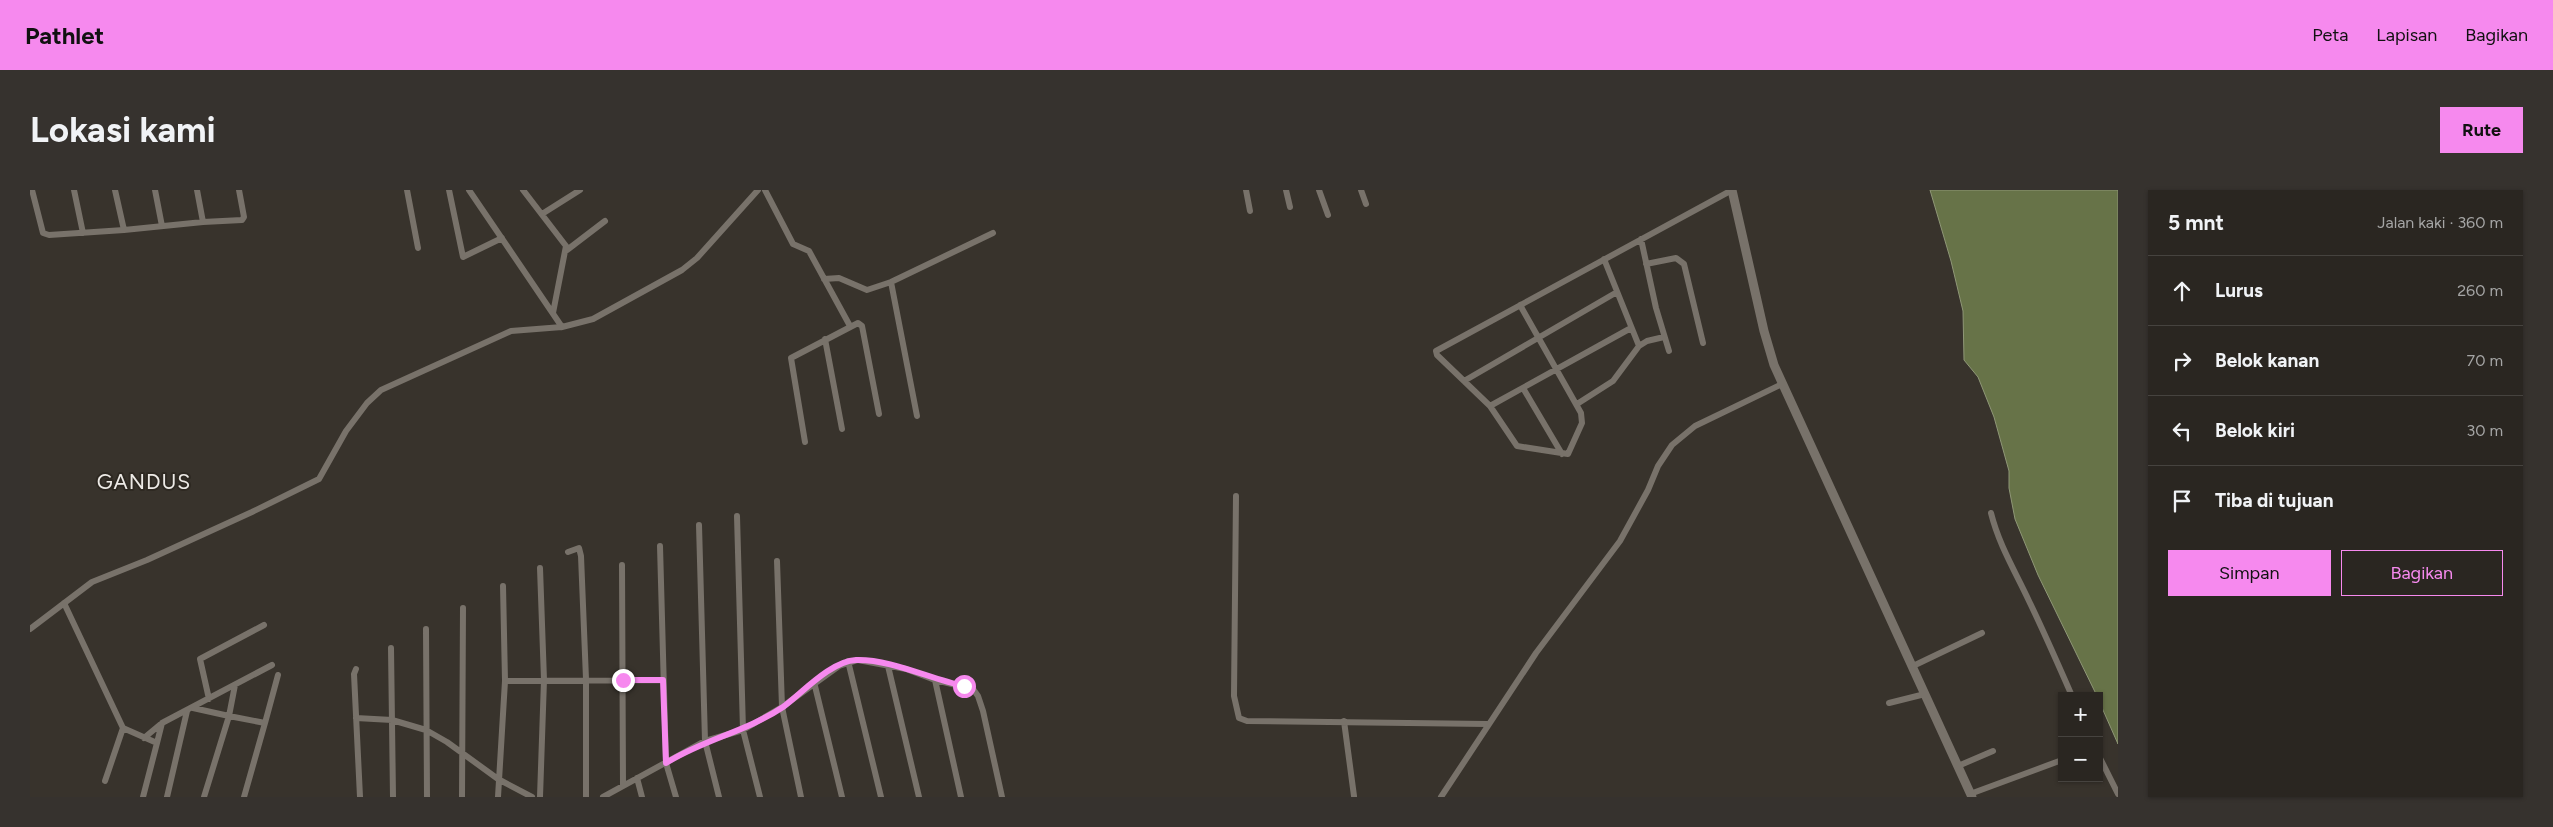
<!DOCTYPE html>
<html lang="id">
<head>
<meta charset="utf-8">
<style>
  body { margin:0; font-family:Figtree,sans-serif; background:#36322e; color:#f1f3f6 }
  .controls { position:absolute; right:15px; bottom:15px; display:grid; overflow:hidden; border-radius:0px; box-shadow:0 1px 4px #0004 }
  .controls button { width:45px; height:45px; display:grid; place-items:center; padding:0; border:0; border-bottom:1px solid #46433f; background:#2a2621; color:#f1f3f6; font:25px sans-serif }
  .stop { position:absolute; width:15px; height:15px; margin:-11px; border:4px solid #f689ee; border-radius:50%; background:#fff }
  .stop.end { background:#f689ee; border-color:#fff; box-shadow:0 1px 5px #0008 }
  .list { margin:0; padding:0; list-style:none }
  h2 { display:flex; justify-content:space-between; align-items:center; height:65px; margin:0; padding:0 20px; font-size:21px }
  h2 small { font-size:16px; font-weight:400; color:#a5a5a5 }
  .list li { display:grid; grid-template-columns:32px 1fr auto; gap:15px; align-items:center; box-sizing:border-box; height:70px; padding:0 20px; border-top:1px solid #46433f }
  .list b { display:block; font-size:19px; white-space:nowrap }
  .list em { font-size:16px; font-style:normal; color:#a5a5a5 }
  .actions { display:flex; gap:10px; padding:15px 20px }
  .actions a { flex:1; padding:11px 0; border:1px solid #f689ee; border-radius:0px; text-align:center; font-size:18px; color:#f689ee }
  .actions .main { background:#f689ee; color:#111 }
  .icon { flex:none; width:28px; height:28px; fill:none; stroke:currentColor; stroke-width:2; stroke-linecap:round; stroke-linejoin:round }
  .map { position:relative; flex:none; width:2088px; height:607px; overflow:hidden; border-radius:0px }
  header { display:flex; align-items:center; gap:30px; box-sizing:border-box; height:70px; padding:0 25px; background:#f689ee; color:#111 }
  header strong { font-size:24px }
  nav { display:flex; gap:28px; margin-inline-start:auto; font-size:18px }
  .intro { display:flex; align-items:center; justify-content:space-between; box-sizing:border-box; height:120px; padding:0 30px }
  h1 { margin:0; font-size:35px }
  .button { padding:12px 22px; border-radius:0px; background:#f689ee; color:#111; font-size:18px; font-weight:700 }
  main { display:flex; gap:30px; padding:0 30px }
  aside { flex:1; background:#2a2621; border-radius:0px; box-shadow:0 1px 4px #0004 }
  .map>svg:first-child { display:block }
  .water { fill:#677348; stroke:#8f9777 }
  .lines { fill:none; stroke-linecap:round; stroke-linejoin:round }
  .minor { stroke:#78726a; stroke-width:6 }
  .tertiary { stroke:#78726a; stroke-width:9 }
  .route { stroke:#f689ee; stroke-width:6 }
  .labels { text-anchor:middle; stroke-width:4; stroke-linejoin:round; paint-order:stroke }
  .quarter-label { font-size:21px; letter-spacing:1px; fill:#edeae6; stroke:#2e2922 }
</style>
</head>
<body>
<header>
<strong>Pathlet</strong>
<nav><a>Peta</a><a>Lapisan</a><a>Bagikan</a></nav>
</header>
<div class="intro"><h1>Lokasi kami</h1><a class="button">Rute</a></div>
<main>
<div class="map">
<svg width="2088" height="607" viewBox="0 0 2088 607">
  <rect width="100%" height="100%" fill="#38332c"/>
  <path class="water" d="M1900,0H2088V554L2069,511V506H2067L2008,385L1985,329L1979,298V281L1964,227L1948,187L1934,170L1933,121L1921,71Z"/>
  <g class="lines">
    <path class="minor" d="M2,0L13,43L19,45L94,40
      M44,0L53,43
      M85,0L94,40L173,32
      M125,0L132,36
      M167,0L173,32L212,30L214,27L209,0
      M377,0L388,58
      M419,0L433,67L472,48
      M439,0L532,137
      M493,0L536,56L523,123
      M735,0L763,54L779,61L820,136
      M1216,0L1220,21
      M1256,0L1260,17
      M1289,0L1298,25
      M1331,0L1336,14
      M512,24L550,0
      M1611,49L1626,118L1639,161
      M537,60L575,31
      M1616,74L1646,68L1654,74L1673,153
      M794,89L809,88L837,100L861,92L963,43
      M861,92L887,226
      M1490,115L1551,223L1552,233L1538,264L1487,256L1460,216L1407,165L1406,161L1702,0
      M795,149L812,239
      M1609,156L1617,151L1634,147
      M1434,191L1587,102
      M1493,198L1532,264
      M1547,214L1583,191L1609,156L1574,69
      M1460,216L1601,138
      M775,252L761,168L828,133L832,136L849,224
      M1206,306L1204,506L1209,528L1217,531L1457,534
      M1961,323C1969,355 1985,381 1999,411C2014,442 2028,474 2042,506
      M707,326L713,540L730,607
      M669,335L675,551L689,607
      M630,356L636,573L646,607
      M538,362L549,358L551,366L556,489V607
      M592,375L593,595
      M34,413L93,538L75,591
      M0,439L62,392L117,370L222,322L289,289L316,241L337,213L351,200L481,141L532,137L563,129L652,80L667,68L728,0
      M396,439L397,607
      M361,458L363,607
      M818,471L851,607
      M858,476L889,607
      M1883,476L1952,443
      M326,479L324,484L330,607
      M905,490L931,607
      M475,491L633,490
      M784,492L812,607
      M179,509L170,469L234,435
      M1859,513L1895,504
      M163,518L199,526L205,495
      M326,528L362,530L396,540L417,552L468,589L502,607
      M1314,531L1324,606
      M93,538L127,553L113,607
      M114,548L132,533L242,475
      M127,553L132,533
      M2069,566L2088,604
      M1928,576L1963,561
      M607,588L612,607
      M1940,604L2032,570
      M137,607L157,521
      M174,607L199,526L235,533L248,485
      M214,607L235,533
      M432,607L433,418
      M468,607L475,491L473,396
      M510,607L514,490L510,378
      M573,607L675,551L713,540L752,517L747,371
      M771,607L752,517L809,476L828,470L876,479L905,490L943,499L948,506L953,521L972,607
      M1411,607L1506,463L1590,351L1618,300L1628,276L1642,255L1665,236L1752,194"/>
    <path class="tertiary" d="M1702,0L1734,141L1744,175L1942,607"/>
  </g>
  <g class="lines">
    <path class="route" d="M593,490H633L636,573C674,549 716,542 753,517C772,503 801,471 826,470C861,469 900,489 934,496"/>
  </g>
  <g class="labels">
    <g class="quarter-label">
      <text x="114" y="299">GANDUS</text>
    </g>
  </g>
</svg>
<div class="controls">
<button>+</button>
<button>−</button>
</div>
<div class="stop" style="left:934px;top:496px"></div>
<div class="stop end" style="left:593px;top:490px"></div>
</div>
<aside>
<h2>5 mnt<small>Jalan kaki · 360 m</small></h2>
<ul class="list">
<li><svg class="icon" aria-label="ahead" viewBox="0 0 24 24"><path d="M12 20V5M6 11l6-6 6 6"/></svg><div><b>Lurus</b></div><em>260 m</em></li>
<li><svg class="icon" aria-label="right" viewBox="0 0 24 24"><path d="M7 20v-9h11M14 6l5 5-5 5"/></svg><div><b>Belok kanan</b></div><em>70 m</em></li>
<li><svg class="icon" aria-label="left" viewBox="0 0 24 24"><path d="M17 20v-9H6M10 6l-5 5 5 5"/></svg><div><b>Belok kiri</b></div><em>30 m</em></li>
<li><svg class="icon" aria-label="arrive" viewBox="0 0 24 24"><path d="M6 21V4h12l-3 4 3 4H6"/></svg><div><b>Tiba di tujuan</b></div></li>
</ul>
<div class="actions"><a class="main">Simpan</a><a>Bagikan</a></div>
</aside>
</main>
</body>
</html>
